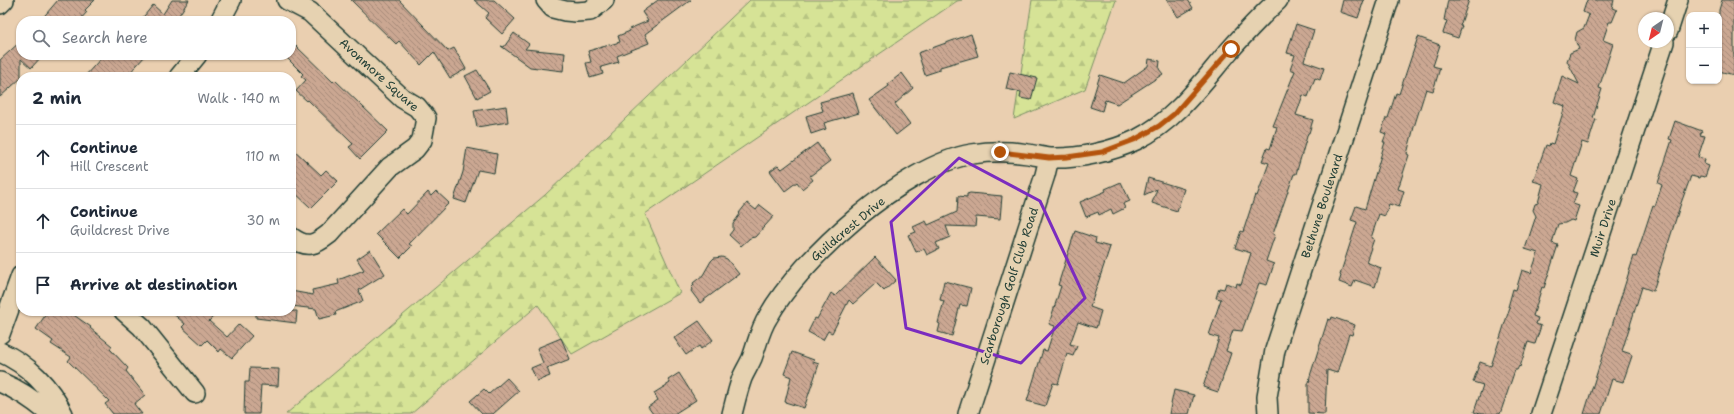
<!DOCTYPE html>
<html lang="en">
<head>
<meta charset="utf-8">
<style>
  body { margin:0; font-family:"Shantell Sans",sans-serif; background:#f2f2f3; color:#1f2937 }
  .controls { position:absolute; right:12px; top:12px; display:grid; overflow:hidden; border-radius:8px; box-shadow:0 1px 3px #0004 }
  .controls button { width:36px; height:36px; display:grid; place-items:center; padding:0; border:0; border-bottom:1px solid #e0e1e3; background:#fff; color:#1f2937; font:20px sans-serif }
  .compass { position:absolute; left:1638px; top:12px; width:36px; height:36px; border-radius:50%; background:#fff; box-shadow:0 1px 3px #0004; rotate:215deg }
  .stop { position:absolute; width:12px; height:12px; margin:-9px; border:3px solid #b45309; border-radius:50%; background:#fff }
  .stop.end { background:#b45309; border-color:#fff; box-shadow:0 1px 4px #0008 }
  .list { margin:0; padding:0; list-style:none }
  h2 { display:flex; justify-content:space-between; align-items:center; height:52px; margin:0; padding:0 16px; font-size:17px }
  h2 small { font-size:13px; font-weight:400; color:#747a83 }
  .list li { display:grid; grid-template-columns:26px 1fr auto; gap:12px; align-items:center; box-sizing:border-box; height:64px; padding:0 16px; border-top:1px solid #e0e1e3 }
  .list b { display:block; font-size:15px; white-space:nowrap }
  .list p { margin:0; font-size:13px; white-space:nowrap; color:#747a83 }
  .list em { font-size:13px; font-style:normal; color:#747a83 }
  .icon { flex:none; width:22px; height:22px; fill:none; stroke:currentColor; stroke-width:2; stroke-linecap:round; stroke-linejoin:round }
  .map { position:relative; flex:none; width:1734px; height:414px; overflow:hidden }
  .search { position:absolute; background:#fff; box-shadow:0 1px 3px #0004; left:16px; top:16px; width:280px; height:44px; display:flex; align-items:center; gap:10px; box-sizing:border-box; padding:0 14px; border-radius:16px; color:#747a83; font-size:15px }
  .panel { position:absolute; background:#fff; box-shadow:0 1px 3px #0004; left:16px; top:72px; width:280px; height:244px; border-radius:16px }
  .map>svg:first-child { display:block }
  .forest { fill:url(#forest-firs); stroke:#7a9065 }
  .building { fill:url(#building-back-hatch); stroke:#1f3d34 }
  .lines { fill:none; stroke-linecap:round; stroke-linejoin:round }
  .minor-casing { stroke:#1f3d34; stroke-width:22 }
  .minor { stroke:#e6d2b1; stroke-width:19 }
  .route { stroke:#b45309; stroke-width:5 }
  .marked { fill:none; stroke:#7b2cbf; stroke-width:3; stroke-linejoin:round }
  .labels { text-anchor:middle; stroke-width:4; stroke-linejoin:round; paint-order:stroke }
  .street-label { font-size:12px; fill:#1f3d34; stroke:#e6d2b1 }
</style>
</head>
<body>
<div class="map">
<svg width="1734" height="414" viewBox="0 0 1734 414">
  <defs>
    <pattern id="forest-firs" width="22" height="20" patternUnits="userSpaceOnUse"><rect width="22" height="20" fill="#d6e396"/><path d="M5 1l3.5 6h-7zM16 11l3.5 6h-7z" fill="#b7c482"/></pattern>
    <pattern id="building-back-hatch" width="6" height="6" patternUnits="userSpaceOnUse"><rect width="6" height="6" fill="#cba792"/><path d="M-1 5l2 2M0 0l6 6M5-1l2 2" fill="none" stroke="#a48978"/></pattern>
  </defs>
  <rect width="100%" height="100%" fill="#eacfb0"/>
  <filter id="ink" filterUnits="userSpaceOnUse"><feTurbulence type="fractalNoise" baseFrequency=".025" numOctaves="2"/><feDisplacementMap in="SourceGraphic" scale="8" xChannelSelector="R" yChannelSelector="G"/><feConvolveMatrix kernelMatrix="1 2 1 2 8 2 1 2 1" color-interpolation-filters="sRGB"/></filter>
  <g filter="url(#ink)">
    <path class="forest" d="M750,0H962L957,1L645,214L680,293L572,354L538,305L411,414H286L545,195Z
      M1032,0H1116L1085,89L1014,119Z"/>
    <path class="building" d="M58,0H95L85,10L87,12L79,21H40Z
      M172,0H189L175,21H140L153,5L163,14Z
      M351,0H399L448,51L454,48L466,69L450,78L434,52L421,65L399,41L396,44Z
      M474,0H494L515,19L502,34L485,18L489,13Z
      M658,0H691L645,34L649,43L617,56L619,62L601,67L603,74L590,78L586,63L591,62L588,51L620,42L618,36L630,31L629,29L648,21L642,12Z
      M1167,0H1188L1193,8L1178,17Z
      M1343,0H1364L1358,18L1340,12Z
      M1448,0H1469L1460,26H1462L1458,38L1443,33L1447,21L1444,20Z
      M1587,0H1614L1612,8L1617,10L1612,22H1609L1603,40L1613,44L1599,88L1602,89L1593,118L1596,119L1588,144L1582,142L1571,176L1578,179L1573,192L1577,193L1573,204L1579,206L1574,221L1571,220L1565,223L1558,224L1552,243L1558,245L1544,288L1542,287L1533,316L1538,318L1536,324L1541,326L1535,344L1528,342L1520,367L1519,366L1517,370H1515L1500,414H1480L1474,412L1483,385L1473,382L1480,362L1491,366L1510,307H1508L1513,289L1516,290L1522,270L1531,273L1538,253L1525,249L1536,216L1533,210L1535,204L1538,203L1543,184L1533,181L1546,145L1549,146L1550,143L1553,144L1565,106L1554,102L1562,76L1579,84L1567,61L1570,53L1579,49L1575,40L1577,32L1584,28L1589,15L1583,12Z
      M1722,0H1734V75L1719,71V10Z
      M1296,24L1314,30L1304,61L1324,68L1320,80L1315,78L1308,97L1303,95L1296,115L1313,120L1309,133H1308L1296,174H1294L1273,234L1275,235L1266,261L1274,264L1267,285L1259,283L1242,331L1233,330L1226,351L1231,353L1218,392L1203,387L1219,338L1209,335L1221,299L1216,298L1219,288L1224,289L1226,283L1236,287L1237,283L1241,285L1251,253L1235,248L1241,231L1243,232L1255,195L1257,196L1269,163L1262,161L1267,148L1270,149L1277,127L1273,126L1295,71L1290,69L1295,55L1287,53Z
      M514,33L529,44L525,49L565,53L563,71L530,67L501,46L504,47Z
      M971,34L978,56L940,67V70L925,75L918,53Z
      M1418,37L1440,45L1433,66L1440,68L1433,91L1426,89L1414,127L1407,154L1409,155L1398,189L1404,191L1399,207L1389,204L1385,216L1379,214L1371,238L1374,239L1366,262L1381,268L1375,287L1355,280L1352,287L1339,282L1341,276L1340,275L1357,222L1351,220L1356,206L1365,209L1385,142H1383L1386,134L1381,132L1386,118H1388L1396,93L1399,94Z
      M21,41V55H43L31,68L21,59V78L0,97V60Z
      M296,46L333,82L335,80L388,131L360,159L349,147L353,144L308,100L307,101L296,91L306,80L301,76L303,74L285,56L291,55V50Z
      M104,55H146L127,76L84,77Z
      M1149,59L1160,61L1159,69L1163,74L1117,104L1105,100L1102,111L1090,107L1100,75L1124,83L1148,66Z
      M477,70L490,91L477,98L465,76Z
      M1010,72L1037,78L1031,100L1020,98L1021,92L1006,89Z
      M902,73L913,88L895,104L910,124L896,135L869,100L889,86L888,84Z
      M853,93L859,113L824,123L826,129L811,134L806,116L823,111L820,102Z
      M506,106L508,122L477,127L474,111Z
      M1675,121L1702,131L1700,135L1705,136L1698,157L1705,159L1704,164L1709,166L1705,177L1700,176L1699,178L1691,176L1681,203L1653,291L1642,287L1622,351L1631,354L1632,356L1623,382L1612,379L1601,414H1584L1634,256L1636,257L1653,205L1655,206L1662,185L1658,183L1672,140L1669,139Z
      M817,143L830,161L810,176L813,180L802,189L797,182L785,191L770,171L778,165L782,169Z
      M291,147L321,175L326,170L338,181L311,208L291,189Z
      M467,148L497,154L494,173L478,170L466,203L454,199L463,172Z
      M1148,178L1184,189L1177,211L1152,203L1157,189L1144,195Z
      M1121,182L1130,201L1123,204L1125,208L1113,214L1111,209L1099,215L1098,212L1086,217L1080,202L1106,191L1105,189Z
      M436,191L449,203L409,244L412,246L400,258L376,234L402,209L407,214L428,192L431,196Z
      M970,193L1002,196L1000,219L976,217L975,227L946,226L950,237L936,243L939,249L927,255L924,249L916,252L908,235L916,232L913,227L926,221L928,225L957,212L958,196L967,197V194Z
      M747,203L756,210L760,205L774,216L755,237L750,238L741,246L729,235L733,230V224L740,214L739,213Z
      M1075,231L1096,238L1095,243L1110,247L1090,307L1101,311L1096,328L1078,322L1070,344L1077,346L1073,356L1067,354L1058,384L1053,383L1045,406L1027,401L1043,350L1047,351L1055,326L1049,324L1061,286L1058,285Z
      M370,250L385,274L359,290L363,301L335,312L336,315L319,319L316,309L291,306V291L313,295L312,290L339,284L338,280L364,270L357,259Z
      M722,257L727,259L739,274L700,303L691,291L692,289L691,288L694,285L693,283L703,275L711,261L714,258Z
      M875,257L896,280L884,291L876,283L853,304L849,300L832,333L828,331L823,340L808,332L815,318L817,319L831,293L835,296Z
      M944,281L971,288L967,306L960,305L952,336L938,332L940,324L938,323L944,301L940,300Z
      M48,311H68L91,327L90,328L112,346L110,349L128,368L126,371L145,395L134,404L142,414H113L105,404L109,401L68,361L71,357L51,344L53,341L36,329Z
      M170,311H219L209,321L227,337L239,324L252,336L232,358L221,349L219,352L207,340L202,345L182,327L185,324Z
      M256,311H297L296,323L256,318Z
      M1332,317L1355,325L1352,335L1349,334L1337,373L1327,370L1325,414L1308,413V383H1309L1310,376L1328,319L1331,320Z
      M699,321L713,340L701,349L699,346L686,355L674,338Z
      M561,338L570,359L547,368L550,376L537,381L531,368L543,363L537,348Z
      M792,352L814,360L813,362L819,364L804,408L785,402L791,377L784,374Z
      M250,368L279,369L278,386L261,385L259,414H244L245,382H249Z
      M679,373L696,400L674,414H653L648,407L658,400L654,393L670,383L668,380Z
      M507,378L519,391L493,414H482L470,401L484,389L489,394Z
      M1174,390L1194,395L1189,414H1169Z"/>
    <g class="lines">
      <defs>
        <path id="minor" d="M287,0L310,12L402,98L417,107L426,118L422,140L415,149L390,167L329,234C315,245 307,249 291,237
          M546,0L553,8L565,11L576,12L590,11L604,0
          M0,4L4,0
          M220,21L231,0
          M1668,31L1678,0
          M179,77L197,55
          M124,311L142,327L195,393
          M0,334L21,276
          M0,352C28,364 50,387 63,414
          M0,382C19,390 34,400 50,414
          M732,414C735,402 738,389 742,378C745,371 749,365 752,358C757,345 760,329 768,317C801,258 904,165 972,154C991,151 1009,151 1028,154C1035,155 1042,157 1050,158C1078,159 1111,152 1136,140C1176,120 1201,84 1229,51C1245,33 1261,16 1278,0
          M968,414L1045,175L1049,158
          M1268,414L1267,397L1275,350L1389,0
          M1541,414L1664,42"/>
      </defs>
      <use href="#minor" class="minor-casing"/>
      <use href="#minor" class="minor"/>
    </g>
  </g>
  <g class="lines" filter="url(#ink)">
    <path class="route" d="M1000,152L1049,158L1067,157L1102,152L1134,140L1159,126L1174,114L1231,49"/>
  </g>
  <path class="marked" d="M959,158L1040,201L1085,298L1021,363L906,328L891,222Z"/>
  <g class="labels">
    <g class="street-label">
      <text transform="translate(379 75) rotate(42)" y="4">Avonmore Square</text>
      <text transform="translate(1322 206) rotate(-72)" y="4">Bethune Boulevard</text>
      <text transform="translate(1603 228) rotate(-72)" y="4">Muir Drive</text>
      <text transform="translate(848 229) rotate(-40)" y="4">Guildcrest Drive</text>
      <text transform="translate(1009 286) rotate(-72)" y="4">Scarborough Golf Club Road</text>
    </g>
  </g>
</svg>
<div class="controls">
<button>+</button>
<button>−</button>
</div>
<svg class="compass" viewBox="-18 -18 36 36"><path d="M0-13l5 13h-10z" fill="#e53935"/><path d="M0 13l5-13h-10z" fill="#747a83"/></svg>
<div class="stop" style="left:1231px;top:49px"></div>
<div class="stop end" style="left:1000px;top:152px"></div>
<div class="search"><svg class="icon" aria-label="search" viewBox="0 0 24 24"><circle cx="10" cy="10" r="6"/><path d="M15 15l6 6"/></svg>Search here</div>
<section class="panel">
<h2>2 min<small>Walk · 140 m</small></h2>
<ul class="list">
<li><svg class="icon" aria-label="ahead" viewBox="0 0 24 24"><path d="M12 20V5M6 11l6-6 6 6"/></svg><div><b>Continue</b><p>Hill Crescent</p></div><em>110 m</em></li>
<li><svg class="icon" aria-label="ahead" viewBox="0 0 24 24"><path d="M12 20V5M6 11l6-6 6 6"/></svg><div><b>Continue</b><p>Guildcrest Drive</p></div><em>30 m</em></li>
<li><svg class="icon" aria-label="arrive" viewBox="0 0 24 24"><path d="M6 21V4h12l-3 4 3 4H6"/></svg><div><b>Arrive at destination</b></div></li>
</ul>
</section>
</div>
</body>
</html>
